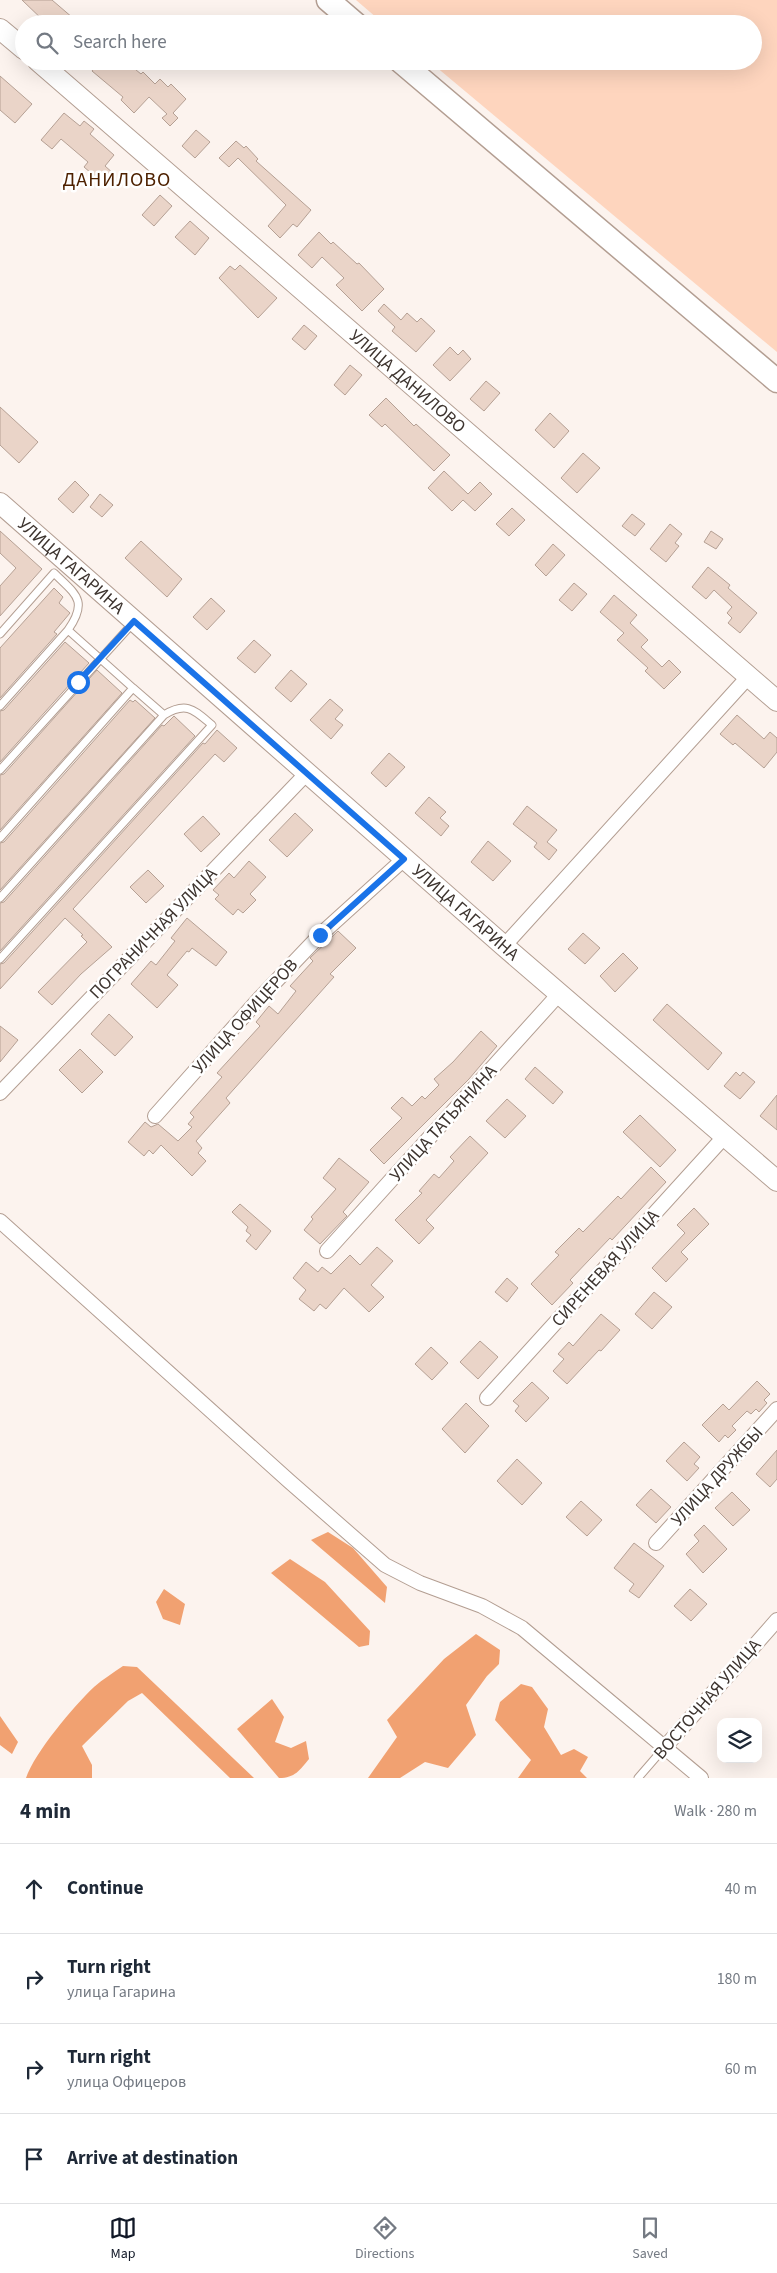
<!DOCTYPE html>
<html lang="en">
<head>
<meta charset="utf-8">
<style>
  body { margin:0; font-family:"Source Sans 3",sans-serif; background:#f6f6f7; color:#1f2937 }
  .controls { position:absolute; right:15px; bottom:15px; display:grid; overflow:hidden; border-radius:10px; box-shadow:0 5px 20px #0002 }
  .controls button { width:45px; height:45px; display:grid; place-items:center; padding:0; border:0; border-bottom:1px solid #e0e1e3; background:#fff; color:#1f2937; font:25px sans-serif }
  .stop { position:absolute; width:15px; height:15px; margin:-11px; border:4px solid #1a73e8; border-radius:50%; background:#fff }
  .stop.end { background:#1a73e8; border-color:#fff; box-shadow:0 1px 5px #0008 }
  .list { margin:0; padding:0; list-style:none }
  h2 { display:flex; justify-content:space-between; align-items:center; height:65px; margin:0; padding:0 20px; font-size:21px }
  h2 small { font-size:16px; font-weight:400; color:#747a83 }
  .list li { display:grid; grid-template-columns:32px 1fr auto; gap:15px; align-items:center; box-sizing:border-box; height:90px; padding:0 20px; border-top:1px solid #e0e1e3 }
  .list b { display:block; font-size:19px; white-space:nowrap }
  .list p { margin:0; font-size:16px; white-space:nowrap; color:#747a83 }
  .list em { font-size:16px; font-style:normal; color:#747a83 }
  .icon { flex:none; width:28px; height:28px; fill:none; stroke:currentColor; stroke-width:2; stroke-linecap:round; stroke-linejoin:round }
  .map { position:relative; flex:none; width:777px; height:1778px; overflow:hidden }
  .search { position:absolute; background:#fff; box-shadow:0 5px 20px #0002; left:15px; right:15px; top:15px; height:55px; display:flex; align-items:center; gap:12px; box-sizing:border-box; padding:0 18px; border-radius:28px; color:#747a83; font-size:19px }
  .sheet { height:425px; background:#fff }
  nav { display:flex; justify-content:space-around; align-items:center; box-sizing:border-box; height:70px; border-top:1px solid #e0e1e3; background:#fff; font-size:14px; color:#747a83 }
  nav a { display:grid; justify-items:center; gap:2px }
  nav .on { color:#111827 }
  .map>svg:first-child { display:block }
  .green { fill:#fed5be }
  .forest { fill:#f1a171 }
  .building { fill:#ead4c8; stroke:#b5a094 }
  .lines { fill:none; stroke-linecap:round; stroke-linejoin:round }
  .lane-casing { stroke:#b39e92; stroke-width:9 }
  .street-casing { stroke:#b39e92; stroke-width:16 }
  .secondary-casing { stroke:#b39e92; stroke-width:22 }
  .primary-casing { stroke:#b39e92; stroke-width:25 }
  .lane { stroke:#fff; stroke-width:7 }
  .street { stroke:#fff; stroke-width:14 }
  .secondary { stroke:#fff; stroke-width:20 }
  .primary { stroke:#fff; stroke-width:22 }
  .route { stroke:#1a73e8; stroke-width:6 }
  .labels { text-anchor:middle; stroke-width:5; stroke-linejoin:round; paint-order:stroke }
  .street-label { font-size:18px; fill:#3d342f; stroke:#fff }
  .quarter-label { font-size:20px; letter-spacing:1px; fill:#4e2100; stroke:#fff }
</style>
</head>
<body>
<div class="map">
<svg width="777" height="1778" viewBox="0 0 777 1778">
  <rect width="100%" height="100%" fill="#fcf3ee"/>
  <path class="green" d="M356,0H777V352L429,61H753V24H384Z"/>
  <path class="forest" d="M328,1532L353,1548L387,1587L385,1603L311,1540Z
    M290,1559L325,1582L370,1631L369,1645L359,1647L271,1573Z
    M164,1589L185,1604L180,1625L163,1619L156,1602Z
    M476,1634L500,1650L499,1664L487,1676L466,1705L476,1735L448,1768L425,1762L400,1778H368L397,1737L387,1720L444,1659Z
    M123,1666L137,1667L254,1778H230L142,1693L128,1701L82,1746L92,1765V1778H26C35,1752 74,1706 94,1687C103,1679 113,1673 123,1666Z
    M521,1684L532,1687L548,1709L544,1727L561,1755L574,1749L588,1757L580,1771L587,1778H518L531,1760L495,1720L500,1702Z
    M272,1699L284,1717L275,1742L291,1748L306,1741L309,1759C300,1770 295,1778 279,1778L237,1729Z
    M0,1716L18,1742L12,1754L0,1745Z"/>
  <path class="building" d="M22,0H52L80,24H47Z
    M100,61H125L141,74L143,72L155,84L160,79L168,87L171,84L186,99L173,113L178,118L170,126L162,118L167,114L149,97L134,113L121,100L123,97L92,71Z
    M0,76L32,104L15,123L0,110Z
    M64,113L80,126L84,121L94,129L90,134L114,155L105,166L114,174L105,185L84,167L88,162L61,139L52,149L41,140Z
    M196,130L210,142L195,158L182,146Z
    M236,141L244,148L246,146L258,159L256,161L311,210L297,227L293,224L280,238L268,226L286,205L238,158L229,167L219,158Z
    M160,195L172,206L154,226L142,215Z
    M190,221L209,238L195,255L175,237Z
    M319,232L331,244L333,242L357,264L359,263L384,289L362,311L336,285L344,278L322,257L312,268L298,255Z
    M240,265L277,298L258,318L219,278L230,266L235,270Z
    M384,304L401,320L407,313L417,322L421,318L435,331L416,352L392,331L395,327L378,311Z
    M304,325L317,336L305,350L292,339Z
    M450,347L458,355L463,350L471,359L450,381L433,365Z
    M350,365L362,375L345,395L334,385Z
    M486,381L500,393L484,411L470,399Z
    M386,398L414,426L416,424L450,455L434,471L385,424L382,427L369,415Z
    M0,407L38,442L19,463L0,445Z
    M550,413L569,431L554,448L535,430Z
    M583,453L600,468L577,493L561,478Z
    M444,471L468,494L480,482L492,494L475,511L463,500L452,511L428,488Z
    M75,481L89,495L73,513L58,499Z
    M100,494L113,505L102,517L90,507Z
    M512,508L525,520L509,536L496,524Z
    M632,514L645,524L635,536L622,526Z
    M670,524L682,534L675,543L679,546L666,562L650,549Z
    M0,531L42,569L0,616V586L16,568L0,553Z
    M711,531L723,539L716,549L704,542Z
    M141,541L182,579L167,597L125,558Z
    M553,544L565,555L546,576L535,565Z
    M708,567L730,585L728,588L757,613L740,633L728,623L732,618L727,613L732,607L714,590L706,599L692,587Z
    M574,583L587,594L572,611L559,600Z
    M54,588L63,597L59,603L70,613L54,632L57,634L0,698V648Z
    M614,595L637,615L630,623L648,640L641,647L662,667L669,660L681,672L664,689L645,671L648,668L617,640L624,633L600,612Z
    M211,598L225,611L207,630L193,617Z
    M254,640L271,655L255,673L237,658Z
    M65,642L89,663L0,762V711L4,710Z
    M97,670L122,693L0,830V775L4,774Z
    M291,670L307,684L291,702L275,688Z
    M330,699L343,710L335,719L343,725L331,739L310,720Z
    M130,700L133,702L135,700L155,718L0,890V843L4,842Z
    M737,715L764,739L770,732L777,738V752L764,768L735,743L733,745L720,734Z
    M174,716L195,736L0,951V903L4,902L162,725L164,726Z
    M217,730L237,748L224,762L215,754L73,909L112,947L81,974L52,1005L38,992L87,942L81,936L83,935L65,918L0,989V964L4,963L203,743L205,744Z
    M389,753L405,767L386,787L371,773Z
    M429,797L446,812L440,818L449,826L441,836L415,813Z
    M527,806L557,830L547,842L557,850L549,860L534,847L537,843L513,824Z
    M295,813L313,830L287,857L269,840Z
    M203,816L220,834L201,852L184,834Z
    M488,841L511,861L493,881L471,862Z
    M249,861L266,877L250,894L256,900L243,913L238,909L233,915L215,899L219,895L213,890L229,873L234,878Z
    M148,870L164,886L146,903L130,887Z
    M187,918L227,952L216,966L192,948L189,952L187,951L167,975L178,985L157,1008L131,984L151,961L156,965L175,941L171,938Z
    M338,931L356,948L330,974L334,977L226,1098L230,1103L196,1141L202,1148L198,1153L206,1161L192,1176L161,1145L153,1154L149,1150L144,1156L128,1142L145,1122L151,1127L158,1124L178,1141L192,1127L188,1124L194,1117L190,1113L222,1077L217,1073L260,1026L256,1022L269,1006L278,1014L296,991L290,986L313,961L310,958Z
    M583,933L600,948L585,964L568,949Z
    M623,953L638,968L615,992L600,976Z
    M667,1004L722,1053L708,1070L653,1020Z
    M109,1014L133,1037L115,1056L91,1034Z
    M0,1026L18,1040L0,1062Z
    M481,1031L497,1046L469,1079L384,1164L370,1150L402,1118L391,1108L402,1097L412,1106L422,1096L425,1099L439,1085L434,1079L453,1062Z
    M80,1049L103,1072L82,1093L59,1070Z
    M535,1067L563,1092L553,1104L525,1079Z
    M736,1072L740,1076L743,1072L755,1082L740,1099L724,1086Z
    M777,1095V1130L760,1116Z
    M507,1099L526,1116L505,1138L486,1121Z
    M640,1115L676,1150L660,1167L623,1132Z
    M470,1136L488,1153L426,1220L434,1228L419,1244L395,1220L422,1193L419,1191L434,1174L439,1178L454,1161L450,1157Z
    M339,1158L369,1182L343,1212L347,1216L320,1244L304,1230L313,1219L311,1217L336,1189L323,1178Z
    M651,1167L666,1182L612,1240L610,1238L570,1280L573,1283L552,1305L531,1284L559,1255L555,1252L579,1228L583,1232L618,1196L621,1199Z
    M240,1204L271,1231L256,1250L246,1241L251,1235L246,1231L248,1227L232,1212Z
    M694,1208L709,1224L681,1252L688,1259L666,1282L652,1268L685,1233L677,1225Z
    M377,1247L393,1261L371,1285L384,1297L369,1312L344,1288L326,1309L320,1304L314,1311L299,1299L306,1290L293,1278L306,1262L318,1272L322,1267L331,1274L350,1255L360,1265Z
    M507,1278L518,1288L507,1302L495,1292Z
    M654,1292L672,1307L652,1329L635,1314Z
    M601,1314L620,1330L601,1351L599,1350L567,1384L553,1371L564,1359L558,1354L569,1342L573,1346Z
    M480,1341L498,1357L478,1379L460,1362Z
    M431,1347L448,1363L432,1380L415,1364Z
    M757,1381L770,1394L764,1400L767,1403L759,1412L756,1409L751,1414L747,1411L732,1426L736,1430L728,1438L725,1435L719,1442L702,1425L723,1404L729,1410Z
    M532,1382L549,1398L526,1422L515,1411L519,1406L513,1401Z
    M466,1403L489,1426L465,1453L442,1429Z
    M684,1442L700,1457L694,1464L699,1468L687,1481L666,1461Z
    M777,1450V1479L770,1487L756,1474Z
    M517,1459L542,1483L522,1505L497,1481Z
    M651,1489L671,1507L656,1523L636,1505Z
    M732,1492L750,1510L733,1526L715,1508Z
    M581,1501L602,1520L587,1536L566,1517Z
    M704,1525L727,1549L703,1573L686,1554L699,1541L694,1535Z
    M634,1543L664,1566L639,1598L629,1591L634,1584L614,1568Z
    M690,1589L707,1604L691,1621L674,1606Z"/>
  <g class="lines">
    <defs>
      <path id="lane" d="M0,634L54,573C75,594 89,600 68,630
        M0,706L68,630L133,688L0,838
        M0,770L134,622
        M0,898L164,715L133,688
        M0,959L212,725C194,710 187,701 164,715
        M638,1778L664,1748"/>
      <path id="street" d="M504,946L749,676
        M0,1093L307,773
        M155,1116L259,999L320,935L404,859
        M0,1221L289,1481L385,1565L420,1583L482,1606L522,1628L701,1778
        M327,1251L559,994
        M487,1398L724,1137
        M656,1543L777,1409
        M664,1748L777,1620"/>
      <g id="secondary">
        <path d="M0,29L24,49"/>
        <path id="s1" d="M38,61L777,701"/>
        <path id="s2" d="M0,503L504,946L777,1181"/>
      </g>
      <path id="primary" d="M328,0L356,24
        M400,61L777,381"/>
    </defs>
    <use href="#lane" class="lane-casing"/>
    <use href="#street" class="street-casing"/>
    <use href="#secondary" class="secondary-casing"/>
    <use href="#primary" class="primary-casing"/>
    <use href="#lane" class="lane"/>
    <use href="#street" class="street"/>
    <use href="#secondary" class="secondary"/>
    <use href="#primary" class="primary"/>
  </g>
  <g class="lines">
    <path class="route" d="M78,682L134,621L404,859L320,935"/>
  </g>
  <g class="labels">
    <g class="street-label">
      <text dy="6" stroke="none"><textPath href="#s1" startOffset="489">УЛИЦА ДАНИЛОВО</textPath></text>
      <text dy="6" stroke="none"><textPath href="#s2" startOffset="95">УЛИЦА ГАГАРИНА</textPath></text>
      <text dy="6" stroke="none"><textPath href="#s2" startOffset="620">УЛИЦА ГАГАРИНА</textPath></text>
      <text transform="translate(153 933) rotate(-46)" y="6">ПОГРАНИЧНАЯ УЛИЦА</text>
      <text transform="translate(245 1016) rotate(-48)" y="6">УЛИЦА ОФИЦЕРОВ</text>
      <text transform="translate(443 1123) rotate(-48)" y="6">УЛИЦА ТАТЬЯНИНА</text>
      <text transform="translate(605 1268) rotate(-48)" y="6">СИРЕНЕВАЯ УЛИЦА</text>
      <text transform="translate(717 1476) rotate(-48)" y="6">УЛИЦА ДРУЖБЫ</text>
      <text transform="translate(707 1699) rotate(-49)" y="6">ВОСТОЧНАЯ УЛИЦА</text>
    </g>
    <g class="quarter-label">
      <text x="117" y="186">ДАНИЛОВО</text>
    </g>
  </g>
</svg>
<div class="controls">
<button><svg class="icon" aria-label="layers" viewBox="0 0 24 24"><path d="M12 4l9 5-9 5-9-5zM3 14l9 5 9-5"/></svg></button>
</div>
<div class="stop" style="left:78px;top:682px"></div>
<div class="stop end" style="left:320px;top:935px"></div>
<div class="search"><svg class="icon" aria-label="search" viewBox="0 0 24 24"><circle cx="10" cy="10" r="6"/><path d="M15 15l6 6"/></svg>Search here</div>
</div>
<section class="sheet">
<h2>4 min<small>Walk · 280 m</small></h2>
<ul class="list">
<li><svg class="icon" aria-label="ahead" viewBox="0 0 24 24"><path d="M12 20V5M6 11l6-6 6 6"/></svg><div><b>Continue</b></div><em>40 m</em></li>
<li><svg class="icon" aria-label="right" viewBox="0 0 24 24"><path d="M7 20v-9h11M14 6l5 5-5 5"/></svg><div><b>Turn right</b><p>улица Гагарина</p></div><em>180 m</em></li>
<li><svg class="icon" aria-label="right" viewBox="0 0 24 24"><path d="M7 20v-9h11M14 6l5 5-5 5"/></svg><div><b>Turn right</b><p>улица Офицеров</p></div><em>60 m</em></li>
<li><svg class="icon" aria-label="arrive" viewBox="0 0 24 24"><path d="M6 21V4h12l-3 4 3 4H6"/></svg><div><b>Arrive at destination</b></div></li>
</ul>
</section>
<nav>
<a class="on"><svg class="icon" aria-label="map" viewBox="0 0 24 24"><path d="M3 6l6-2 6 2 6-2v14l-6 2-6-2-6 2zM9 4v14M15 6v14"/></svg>Map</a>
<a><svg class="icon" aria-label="directions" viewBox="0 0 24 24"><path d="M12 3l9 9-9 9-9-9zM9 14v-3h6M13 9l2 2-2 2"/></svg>Directions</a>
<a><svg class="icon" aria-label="saved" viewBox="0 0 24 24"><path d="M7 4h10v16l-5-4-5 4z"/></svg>Saved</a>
</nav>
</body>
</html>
